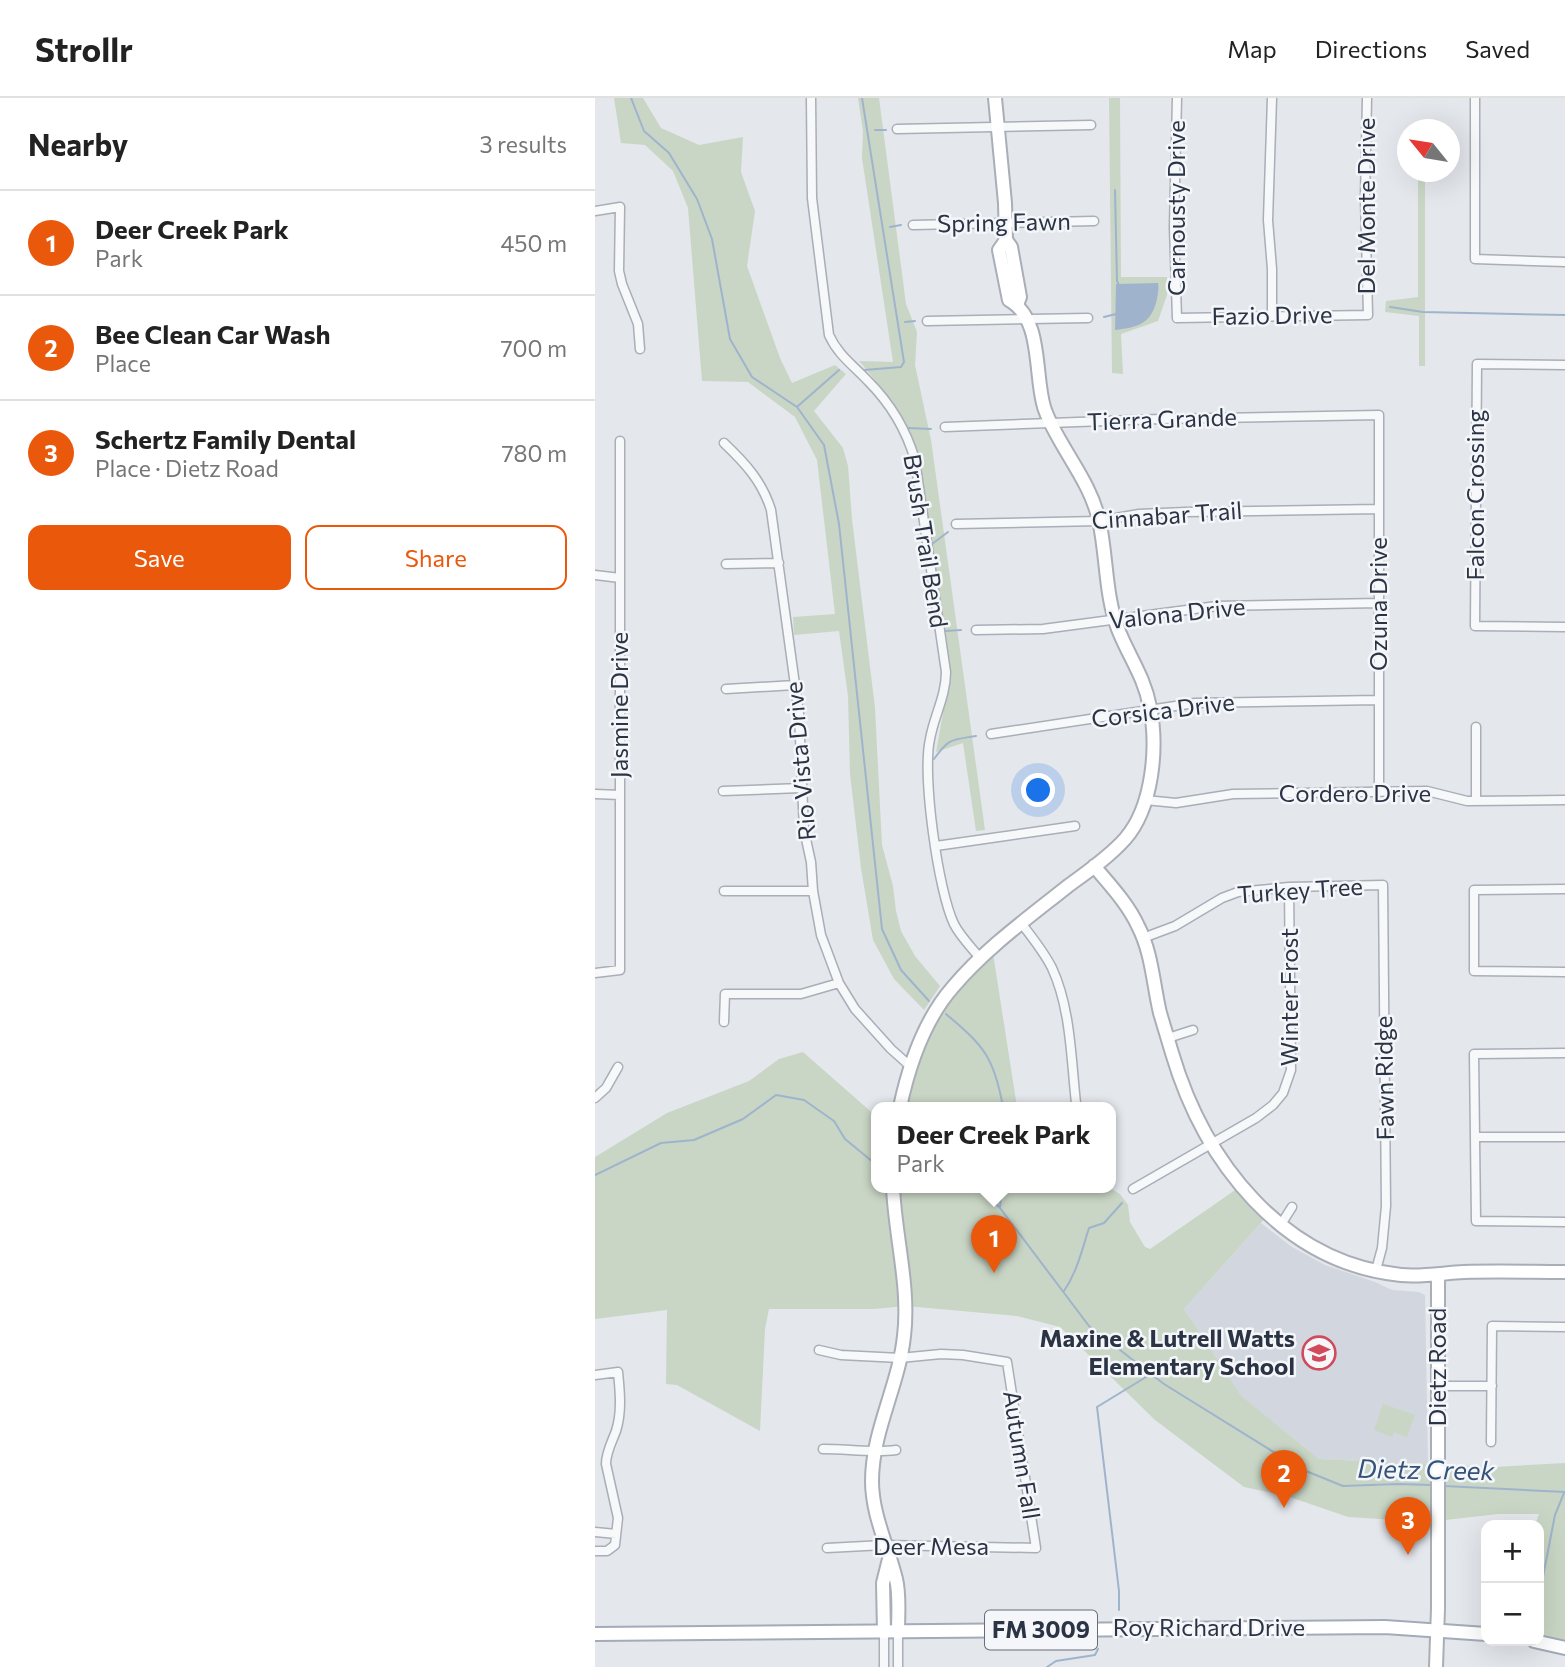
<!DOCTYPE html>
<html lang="en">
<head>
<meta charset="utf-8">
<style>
  body { margin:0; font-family:Commissioner,sans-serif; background:#f2f2f2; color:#222 }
  .controls { position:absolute; right:21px; bottom:21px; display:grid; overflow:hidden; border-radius:14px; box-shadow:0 7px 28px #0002 }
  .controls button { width:63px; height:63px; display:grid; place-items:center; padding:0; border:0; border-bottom:2px solid #e0e0e0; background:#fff; color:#222; font:35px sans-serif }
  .compass { position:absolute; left:802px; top:21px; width:63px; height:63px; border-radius:50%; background:#fff; box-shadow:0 7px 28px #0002; rotate:300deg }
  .you { position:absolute; left:444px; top:693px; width:24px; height:24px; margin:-18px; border:5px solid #fff; border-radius:50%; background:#1a73e8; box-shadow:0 0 0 10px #1a73e833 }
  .badge { display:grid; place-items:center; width:46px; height:46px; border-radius:50%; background:#ea580c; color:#fff; font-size:23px; font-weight:700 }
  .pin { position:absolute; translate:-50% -58px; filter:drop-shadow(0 2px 4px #0008) }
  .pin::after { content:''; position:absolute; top:37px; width:24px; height:21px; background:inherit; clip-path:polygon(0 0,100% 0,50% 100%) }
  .popup { position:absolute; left:276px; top:1004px; width:245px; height:91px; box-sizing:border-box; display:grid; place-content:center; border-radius:14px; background:#fff; filter:drop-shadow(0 2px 5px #0005); font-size:23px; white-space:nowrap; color:#767676 }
  .popup b { font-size:26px; color:#222 }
  .popup::after { content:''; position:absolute; left:50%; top:100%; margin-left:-14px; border:14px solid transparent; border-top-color:#fff }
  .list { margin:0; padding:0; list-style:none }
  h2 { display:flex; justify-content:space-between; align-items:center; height:91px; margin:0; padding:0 28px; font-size:30px }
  h2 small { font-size:23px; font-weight:400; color:#767676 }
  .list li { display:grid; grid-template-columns:46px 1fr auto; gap:21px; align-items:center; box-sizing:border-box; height:105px; padding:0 28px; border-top:2px solid #e0e0e0 }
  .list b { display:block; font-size:26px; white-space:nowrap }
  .list p { margin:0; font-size:23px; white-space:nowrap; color:#767676 }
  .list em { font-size:23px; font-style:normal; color:#767676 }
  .actions { display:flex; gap:14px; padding:21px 28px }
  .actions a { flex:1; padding:16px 0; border:2px solid #ea580c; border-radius:14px; text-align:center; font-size:24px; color:#ea580c }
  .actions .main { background:#ea580c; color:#fff }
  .map { position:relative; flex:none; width:970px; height:1569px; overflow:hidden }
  header { display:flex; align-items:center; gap:42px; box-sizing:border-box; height:98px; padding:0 35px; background:#fff; border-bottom:2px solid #e0e0e0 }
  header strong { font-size:33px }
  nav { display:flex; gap:38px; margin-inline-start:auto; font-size:24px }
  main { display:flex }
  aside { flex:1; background:#fff }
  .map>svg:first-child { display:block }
  .built { fill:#d2d6de }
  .green { fill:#c9d6c5 }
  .water { fill:#9fb4cc }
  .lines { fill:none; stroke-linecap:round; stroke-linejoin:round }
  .stream { stroke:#9fb4cc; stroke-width:2 }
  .street-casing { stroke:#a9aeb7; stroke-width:11 }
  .secondary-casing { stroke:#a9aeb7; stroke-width:16 }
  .primary-casing { stroke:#a3abb8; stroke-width:16 }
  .street { stroke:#f7f8fa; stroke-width:8 }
  .secondary { stroke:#fff; stroke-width:12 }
  .primary { stroke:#fff; stroke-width:12 }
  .labels { text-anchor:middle; stroke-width:5; stroke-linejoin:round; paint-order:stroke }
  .shield { fill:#f4f6f9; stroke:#676e7b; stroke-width:2 }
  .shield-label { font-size:23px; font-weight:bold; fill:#2b3445 }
  .street-label { font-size:24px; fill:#2b3445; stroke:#f4f6f9 }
  .poi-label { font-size:24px; font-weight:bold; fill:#2b3445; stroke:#f4f6f9; text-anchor:end }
  .water-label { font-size:26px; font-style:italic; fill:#34527a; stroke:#f4f6f9 }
</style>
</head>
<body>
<header>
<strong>Strollr</strong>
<nav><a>Map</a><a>Directions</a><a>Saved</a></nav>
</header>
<main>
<aside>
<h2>Nearby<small>3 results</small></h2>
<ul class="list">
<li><span class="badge">1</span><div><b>Deer Creek Park</b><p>Park</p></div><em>450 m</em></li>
<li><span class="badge">2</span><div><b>Bee Clean Car Wash</b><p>Place</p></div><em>700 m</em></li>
<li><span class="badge">3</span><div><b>Schertz Family Dental</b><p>Place · Dietz Road</p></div><em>780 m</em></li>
</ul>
<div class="actions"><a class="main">Save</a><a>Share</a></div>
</aside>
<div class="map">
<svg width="970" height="1569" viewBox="0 0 970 1569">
  <rect width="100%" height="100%" fill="#e4e7ec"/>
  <path class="built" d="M666,1125L697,1149L730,1167L780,1184L797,1192L824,1194L830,1197L833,1366L724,1361L646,1299L589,1211Z"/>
  <path class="green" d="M19,0H48L66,30L104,47L148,39L146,74L160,113L152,168L185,260L197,285L240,267L251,276L219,313L248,350L253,368L257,421L280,610L287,747L298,788L301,813L306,833L320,858L345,888L329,912L299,881L278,842L266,770L255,676L253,598L244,533L199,537L198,519L240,516L222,362L200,319L153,284L107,283L93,110L78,73L50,47L26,45Z
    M263,0H284L311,206L322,234L320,267L336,342L390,732L381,733L368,645L341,654L355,576L319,345C304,310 289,292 264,263L298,264L267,60L268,33Z
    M514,0H525L526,179H572V197L563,223L526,236L528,276L517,275Z
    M823,74H830V268H824V218L790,214L791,203L823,199Z
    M397,849L422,1009H305L332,930Z
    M208,954L282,1019V1089H513L525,1096L533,1107L535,1124L550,1149L555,1151L646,1088L673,1117L589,1211L646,1298L724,1361L900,1369L970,1365V1550L944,1543V1427H940L944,1416H903L842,1423H817L753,1419L692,1398L649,1389L560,1322L465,1229L422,1218L311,1208L279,1211H174L170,1231L165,1333L82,1287L71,1286L72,1212L0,1221V1059L72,1015L154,983L184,961Z
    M788,1306L820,1317L812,1339L799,1334L797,1339L779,1332Z"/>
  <path class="water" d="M563,185C564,191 563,195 562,201C556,226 544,229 520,232L521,186Z"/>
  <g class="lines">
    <path class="stream" d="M36,0L49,33L74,55L102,101L117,141L135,241L157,279L202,309L229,347L244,426L287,831L306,872L334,903
      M267,0L309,264L306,269L269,272
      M280,32H291
      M520,92L522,183L524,187
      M295,129L306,127
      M795,209L828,214L970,217
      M509,219L521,216
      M310,224L320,223
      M203,308L244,272
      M313,330L336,331
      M337,446L353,434
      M350,533L366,532
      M339,661C354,640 356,642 381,638
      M351,916C389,948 399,959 408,1009
      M0,1077L66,1045L99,1042L148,1021L181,997L209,1002L239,1023L250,1041L278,1064
      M385,1089L405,1110L494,1228L569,1286L706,1371L748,1388L803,1386L836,1387
      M405,1109L407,1089
      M469,1193C482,1174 487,1152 494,1130L509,1125L527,1105
      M849,1388L970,1394
      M944,1499L960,1417L969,1395
      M524,1512V1493L502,1309L556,1276
      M452,1569L461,1563L500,1557L503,1551"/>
    <defs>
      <path id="street" d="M216,0L217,100L234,237C243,257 258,267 273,283C296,306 311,331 320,362L351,574C351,598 339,618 335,641C327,677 343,793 359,826C365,838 376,849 385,860
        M582,0L579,129L582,220L773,217L770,99L772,0
        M880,0V161L970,164
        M302,31L496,27
        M0,113L25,109L24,173L27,186L43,226L45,251
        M318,127L499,123
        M677,218V171L673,122L677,0
        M332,223L493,220
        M970,267L882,266L880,528L970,529
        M350,329L565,321L784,317V694
        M129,345C150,365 167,383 176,412L204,616L209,732L216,764L218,793L226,837L244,885L260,911L296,951L315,968
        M361,426L504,423L544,416L591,414L784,411
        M131,466L184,465
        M0,477L25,480
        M381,532L448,531L622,508L784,505
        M131,591L200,587
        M396,636L600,605L783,602
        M128,693L206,690
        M0,696L25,697
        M550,702L581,705L638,696L832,693L872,703L970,702
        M881,703V629
        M341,748L480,728
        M970,791L879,792V873L970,874
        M129,793H218
        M426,825C437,839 449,854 457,870C476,911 476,961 481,1005
        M548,840L580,828L627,800L643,794L694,789L788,787L791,1108L787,1150L781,1172
        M0,875L25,872V343
        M129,924L130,896H206L244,885
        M573,940L598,932
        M970,955L879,956L881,1123L970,1124
        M0,1000L11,990L23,969
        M880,1039H970
        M538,1091L661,1020L678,1007L688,995L696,972L694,789
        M685,1128L697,1109
        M224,1252L246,1257L305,1260L346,1256L368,1257L412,1264L441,1450L289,1447L232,1450
        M0,1277L23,1274C25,1294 27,1314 21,1333C17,1344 11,1354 11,1366L23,1420L20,1447L12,1453H0
        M842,1288H897
        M896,1344L897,1228L970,1229
        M228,1351C253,1351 277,1355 301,1352
        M0,1434L21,1436
        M289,1534V1569
        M303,1569V1534"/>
      <path id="secondary" d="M400,0L410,105L411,142L416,149L425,199L422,207
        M499,768C515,787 533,806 543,828C557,855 558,885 565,915C569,928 573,942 577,955C609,1063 687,1165 806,1177C828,1179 848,1175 869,1174C903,1173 937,1174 970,1174
        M305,1009C314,967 329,922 358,889C391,850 433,820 473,788C492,774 514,759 530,741C558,709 563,649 555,609C549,578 534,559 523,531C510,497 512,458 504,422C497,393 482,372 467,346C460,334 453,322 449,309C439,276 448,221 414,202L404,152L411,142
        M298,1089C300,1138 315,1189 309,1238C304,1287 277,1333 277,1383C277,1417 293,1448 301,1481C305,1497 303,1516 303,1534
        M289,1534L288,1485L294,1461
        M841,1569L843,1510V1177"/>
      <path id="primary" d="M0,1536L790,1529L891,1536
        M939,1543L970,1550"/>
    </defs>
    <use href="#street" class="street-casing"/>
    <use href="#secondary" class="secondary-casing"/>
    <use href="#primary" class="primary-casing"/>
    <use href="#street" class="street"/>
    <use href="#secondary" class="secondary"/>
    <use href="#primary" class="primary"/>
  </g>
  <defs>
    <symbol id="school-ring" viewBox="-11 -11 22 22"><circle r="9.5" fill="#f4f6f9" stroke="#d1495b" stroke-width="1.5"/><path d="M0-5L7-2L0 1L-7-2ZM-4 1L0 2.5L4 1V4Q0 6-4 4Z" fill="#d1495b"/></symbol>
  </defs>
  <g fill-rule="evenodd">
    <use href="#school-ring" x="705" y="1236" width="38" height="38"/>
  </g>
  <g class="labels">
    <rect class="shield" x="390" y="1512.5" width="112" height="39" rx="5"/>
    <g class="shield-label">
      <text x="446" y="1540">FM 3009</text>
    </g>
    <g class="street-label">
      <text transform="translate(772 108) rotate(-90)" y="8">Del Monte Drive</text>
      <text transform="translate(582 110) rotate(-90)" y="8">Carnousty Drive</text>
      <text transform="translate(409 125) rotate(-1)" y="8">Spring Fawn</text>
      <text transform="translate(677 218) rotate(-1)" y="8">Fazio Drive</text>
      <text transform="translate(567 322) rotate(-2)" y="8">Tierra Grande</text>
      <text transform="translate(881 397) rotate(-90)" y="8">Falcon Crossing</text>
      <text transform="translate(572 418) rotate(-4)" y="8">Cinnabar Trail</text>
      <text transform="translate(330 443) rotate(81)" y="8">Brush Trail Bend</text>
      <text transform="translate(784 506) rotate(-90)" y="8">Ozuna Drive</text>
      <text transform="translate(582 516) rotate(-6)" y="8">Valona Drive</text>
      <text transform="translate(25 607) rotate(-90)" y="8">Jasmine Drive</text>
      <text transform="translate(568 613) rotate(-7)" y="8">Corsica Drive</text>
      <text transform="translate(206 663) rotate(-95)" y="8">Rio Vista Drive</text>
      <text x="760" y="704">Cordero Drive</text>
      <text transform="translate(705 793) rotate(-4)" y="8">Turkey Tree</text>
      <text transform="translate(695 899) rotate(-90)" y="8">Winter Frost</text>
      <text transform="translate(790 980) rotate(-91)" y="8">Fawn Ridge</text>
      <text transform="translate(843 1269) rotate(-90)" y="8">Dietz Road</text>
      <text transform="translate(426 1357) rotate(81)" y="8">Autumn Fall</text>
      <text x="336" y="1457">Deer Mesa</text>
      <text x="614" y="1538">Roy Richard Drive</text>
    </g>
    <g class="poi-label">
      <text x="700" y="1249">Maxine &amp; Lutrell Watts<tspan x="700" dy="28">Elementary School</tspan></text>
    </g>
    <g class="water-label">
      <text transform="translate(831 1372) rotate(1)" y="9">Dietz Creek</text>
    </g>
  </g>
</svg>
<div class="controls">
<button>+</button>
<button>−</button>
</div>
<svg class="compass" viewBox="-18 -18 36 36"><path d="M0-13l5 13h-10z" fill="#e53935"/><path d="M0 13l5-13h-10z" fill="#767676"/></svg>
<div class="you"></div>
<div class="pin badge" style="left:399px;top:1175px">1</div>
<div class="popup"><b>Deer Creek Park</b>Park</div>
<div class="pin badge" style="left:689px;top:1410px">2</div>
<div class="pin badge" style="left:813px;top:1457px">3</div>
</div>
</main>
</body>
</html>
